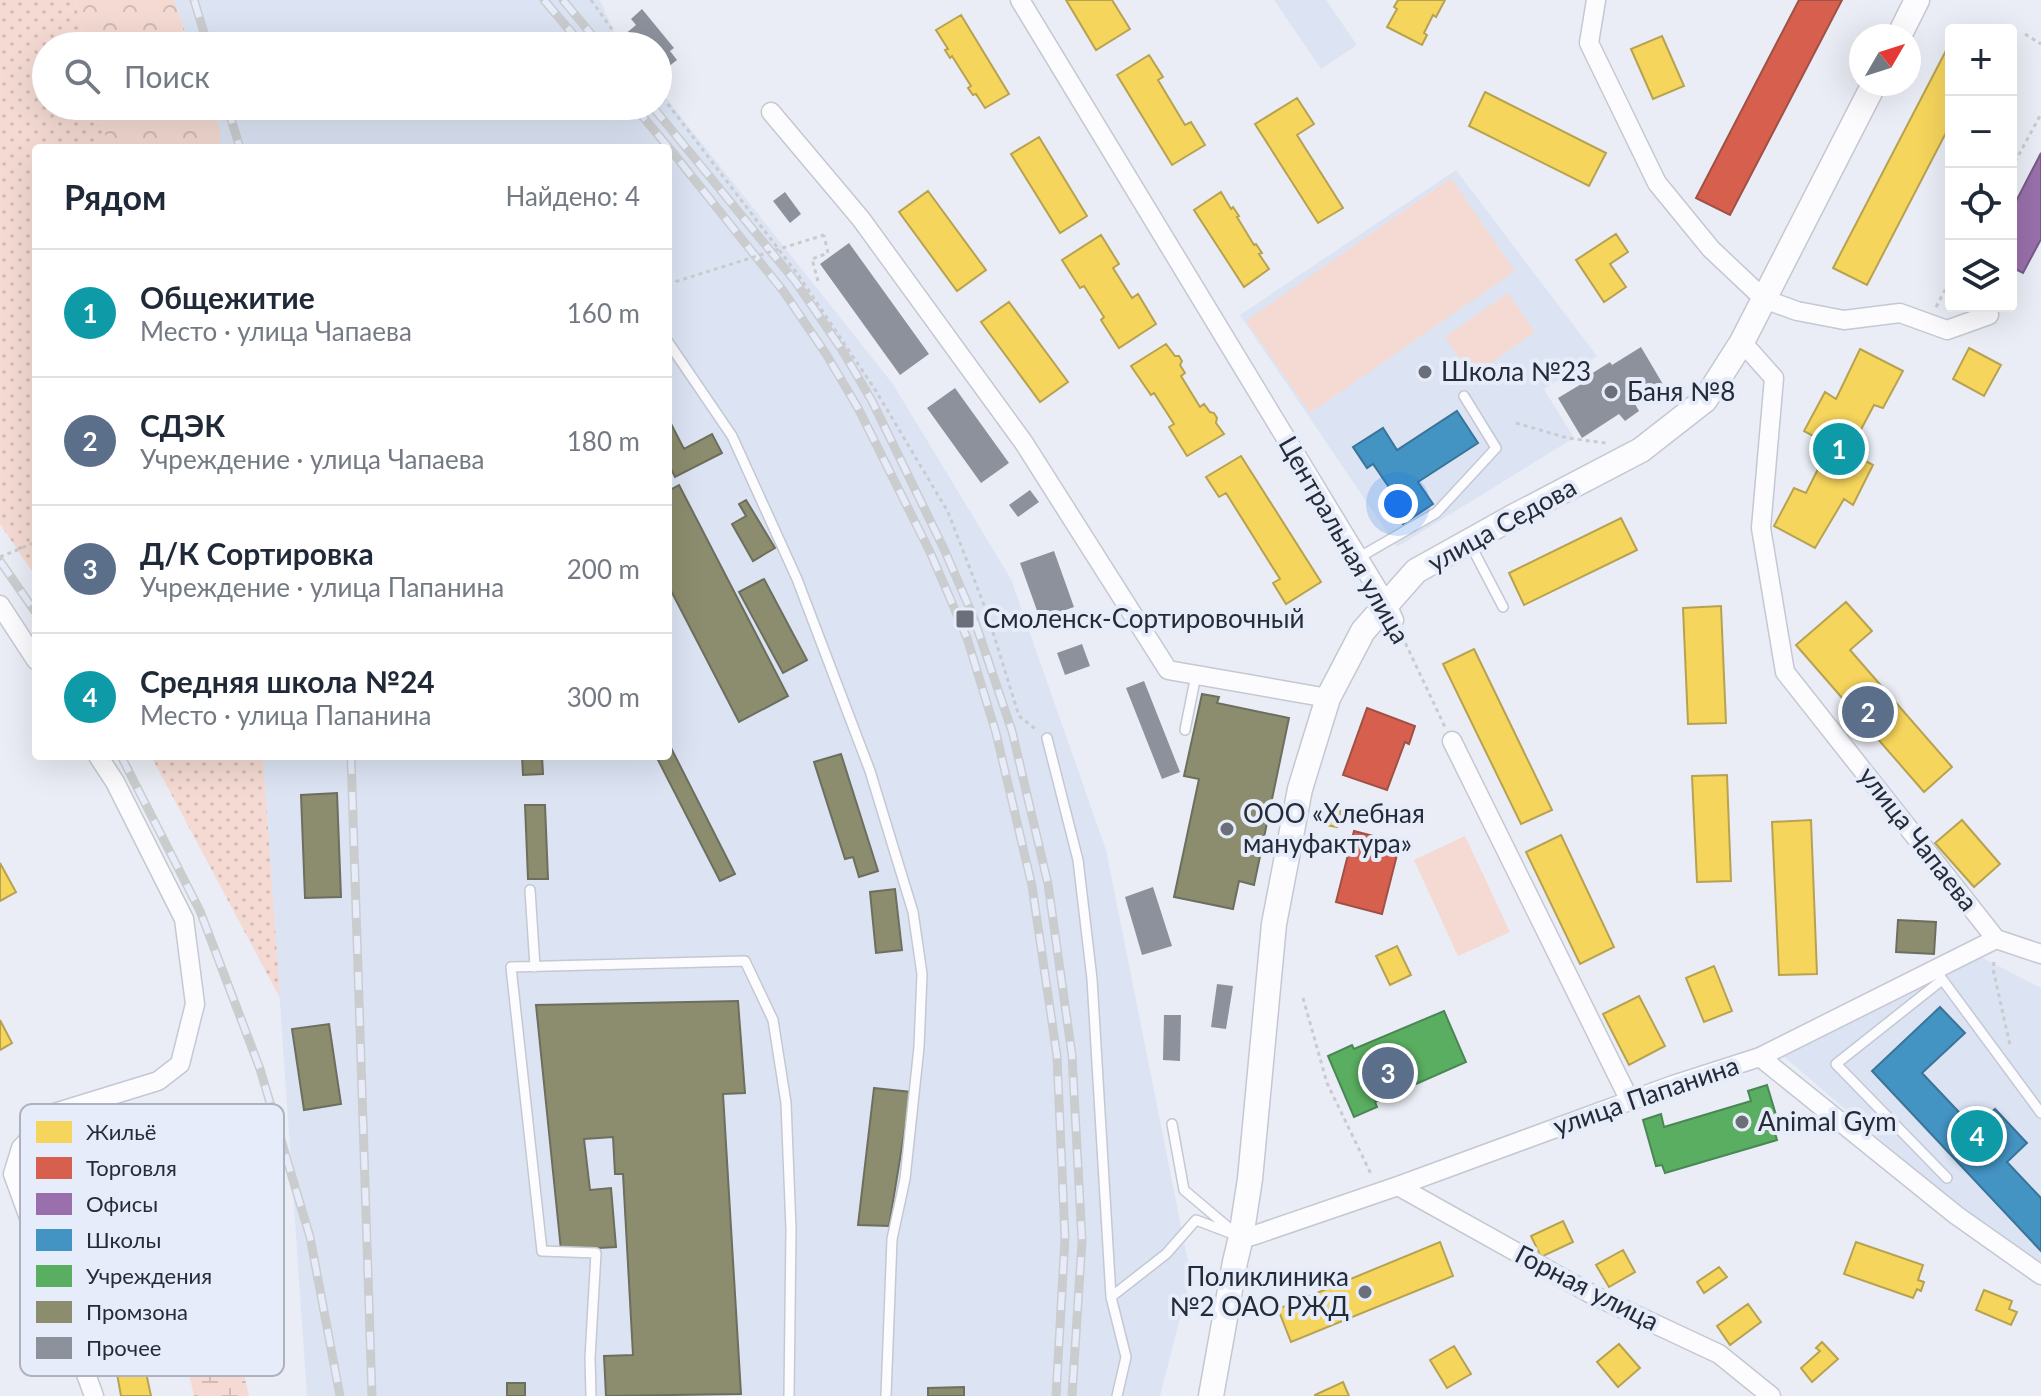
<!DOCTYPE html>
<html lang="ru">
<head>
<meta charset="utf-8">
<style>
  body { margin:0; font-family:Lato,sans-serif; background:#f6f6f7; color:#1f2937 }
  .controls { position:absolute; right:24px; top:24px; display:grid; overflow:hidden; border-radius:8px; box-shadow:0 8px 32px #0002 }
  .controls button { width:72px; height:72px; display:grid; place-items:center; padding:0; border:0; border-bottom:2px solid #e0e1e3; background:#fff; color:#1f2937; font:40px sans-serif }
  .compass { position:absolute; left:1849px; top:24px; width:72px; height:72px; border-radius:50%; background:#fff; box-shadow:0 8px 32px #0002; rotate:51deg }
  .you { position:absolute; left:1398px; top:504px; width:28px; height:28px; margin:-20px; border:6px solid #fff; border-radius:50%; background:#1a73e8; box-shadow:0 0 0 12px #1a73e833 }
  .badge { display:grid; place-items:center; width:52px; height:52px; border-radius:50%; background:#b45309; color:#fff; font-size:26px; font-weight:700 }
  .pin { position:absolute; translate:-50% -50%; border:4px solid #fff; box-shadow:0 2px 8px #0006 }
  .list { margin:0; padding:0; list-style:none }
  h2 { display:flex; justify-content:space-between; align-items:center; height:104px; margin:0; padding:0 32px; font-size:34px }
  h2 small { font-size:26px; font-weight:400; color:#747a83 }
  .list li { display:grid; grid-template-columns:52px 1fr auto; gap:24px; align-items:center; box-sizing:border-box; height:128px; padding:0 32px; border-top:2px solid #e0e1e3 }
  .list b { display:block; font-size:30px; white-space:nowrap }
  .list p { margin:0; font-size:26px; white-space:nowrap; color:#747a83 }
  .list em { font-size:26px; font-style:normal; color:#747a83 }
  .icon { flex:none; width:44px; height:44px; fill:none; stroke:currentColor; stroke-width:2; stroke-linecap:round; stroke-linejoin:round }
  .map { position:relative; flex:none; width:2041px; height:1396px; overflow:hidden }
  .search { position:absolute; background:#fff; box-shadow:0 8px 32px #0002; left:32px; top:32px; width:640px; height:88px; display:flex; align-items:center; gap:20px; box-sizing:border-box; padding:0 28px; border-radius:44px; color:#747a83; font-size:30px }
  .panel { position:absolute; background:#fff; box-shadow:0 8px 32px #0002; left:32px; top:144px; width:640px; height:616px; border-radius:8px }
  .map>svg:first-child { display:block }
  .built { fill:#dce4f4 }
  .green { fill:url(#green-dots) }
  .forest { fill:url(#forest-crowns) }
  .wetland { fill:url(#wetland-marsh) }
  .pitch { fill:#f4dad2 }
  .homes { fill:#f6d55c; stroke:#b7a251; stroke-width:2 }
  .shops { fill:#d6604d; stroke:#a15046; stroke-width:2 }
  .offices { fill:#9970ab; stroke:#765b88; stroke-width:2 }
  .schools { fill:#4393c3; stroke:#3a7499; stroke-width:2 }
  .public { fill:#5aae61; stroke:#4a8754; stroke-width:2 }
  .industry { fill:#8c8c6e; stroke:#6d6f5e; stroke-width:2 }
  .building { fill:#8c919c }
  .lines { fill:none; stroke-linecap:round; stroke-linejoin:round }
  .service-casing { stroke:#c4c8d2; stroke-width:12 }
  .minor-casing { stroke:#c4c8d2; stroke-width:21 }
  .tertiary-casing { stroke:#c4c8d2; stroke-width:27 }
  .path { stroke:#cacbcf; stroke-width:3; stroke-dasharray:4 4; stroke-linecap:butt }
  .service { stroke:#fcfcfe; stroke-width:9 }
  .minor { stroke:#fcfcfe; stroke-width:18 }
  .tertiary { stroke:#fcfcfe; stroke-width:24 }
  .rail-casing { stroke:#cbccce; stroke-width:9 }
  .rail { stroke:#e6ecf9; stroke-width:6; stroke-dasharray:18; stroke-linecap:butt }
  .path-bridge { stroke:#cacbcf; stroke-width:3; stroke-dasharray:4 4; stroke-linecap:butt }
  .poi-dot { fill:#6a6f7a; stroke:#e6ecf9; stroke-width:3 }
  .labels { text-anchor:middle; stroke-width:8; stroke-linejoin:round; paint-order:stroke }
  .poi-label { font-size:26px; fill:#252b37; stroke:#e6ecf9; text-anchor:start }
  .street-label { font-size:26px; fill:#252b37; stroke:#e6ecf9 }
  .key { fill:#e6ecf9; stroke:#acb2bf; stroke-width:2 }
  .key-label { font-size:22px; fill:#252b37 }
</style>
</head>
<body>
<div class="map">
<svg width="2041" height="1396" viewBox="0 0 2041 1396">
  <defs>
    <pattern id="green-dots" width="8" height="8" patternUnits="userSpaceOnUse" patternTransform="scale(2)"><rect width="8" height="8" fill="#f4dad2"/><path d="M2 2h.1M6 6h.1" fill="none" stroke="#d1bbb5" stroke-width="1.8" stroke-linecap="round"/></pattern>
    <pattern id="forest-crowns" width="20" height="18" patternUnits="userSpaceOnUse" patternTransform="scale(2)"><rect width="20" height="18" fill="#f4dad2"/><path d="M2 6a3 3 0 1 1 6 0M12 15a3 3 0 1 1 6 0" fill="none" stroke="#d1bbb5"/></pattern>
    <pattern id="wetland-marsh" width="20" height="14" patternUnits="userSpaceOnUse" patternTransform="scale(2)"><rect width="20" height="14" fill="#f4dad2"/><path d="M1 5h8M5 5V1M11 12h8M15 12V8" fill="none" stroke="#d1bbb5"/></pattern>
  </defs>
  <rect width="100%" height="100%" fill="#eaedf5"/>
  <path class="built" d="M174,0H600L615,34L624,46H190Z
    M1274,0H1326L1357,45L1321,69Z
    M658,88L893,384L1011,579L1106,850L1191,1276L1160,1396H307L263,756H668V148H220V131L211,106H658Z
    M1456,170L1597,356L1544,389L1574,438L1397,547L1240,315Z
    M1981,957L2041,988V1266L1939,1190L1782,1055Z"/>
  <path class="green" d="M0,0H75L85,46H46V106H99L108,148H36V577L0,524Z
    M151,756H263L280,998Z"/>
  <path class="forest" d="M75,0H174L190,46H85Z
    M99,106H211L220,131V148H108Z"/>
  <path class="wetland" d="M217,1251L226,1254L243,1282L236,1314L239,1352L249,1396H194L186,1362L178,1293C187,1280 198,1272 204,1257Z"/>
  <path class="pitch" d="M1451,178L1515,271L1310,413L1246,321Z
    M1508,293L1535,332L1472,376L1445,337Z
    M1465,836L1510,932L1458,956L1414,860Z"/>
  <path class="homes" d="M1066,0H1112L1130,29L1096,50Z
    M1398,0H1445L1436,17L1433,15L1424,33L1427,35L1422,45L1387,27L1397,9L1394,7Z
    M961,15L1009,94L985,108L976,94L973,95L968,88L971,86L952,56L950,58L945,50L948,49L936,30Z
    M1662,36L1684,86L1653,99L1631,49Z
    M1951,41V123L1867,285L1833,268Z
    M1149,55L1163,77L1158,80L1185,125L1191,122L1205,145L1172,165L1117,75Z
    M1485,92L1606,153L1589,186L1469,126Z
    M1297,98L1314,124L1297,135L1343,208L1318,223L1255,124Z
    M1039,137L1087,216L1060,233L1011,154Z
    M928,191L986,270L957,291L899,212Z
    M1221,192L1231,209L1233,207L1239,216L1237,217L1254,245L1256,244L1262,253L1259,254L1269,269L1244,287L1194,210Z
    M1616,234L1628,252L1610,264L1626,287L1604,302L1576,260Z
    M1101,235L1119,264L1113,268L1132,298L1138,294L1156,324L1119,348L1101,320L1104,317L1084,286L1080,288L1062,260Z
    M1009,302L1068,382L1040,402L981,322Z
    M1166,344L1175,356H1179L1182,361L1180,365L1185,373L1181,376L1200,407L1204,404L1210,412L1214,413L1217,418L1216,423L1224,434L1187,456L1169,427L1174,424L1154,393L1151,395L1131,366Z
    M1969,348L2001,365L1984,396L1953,379Z
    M1860,349L1903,371L1883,408L1874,405L1849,452L1873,465L1853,505L1844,499L1815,548L1774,526L1794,488L1806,493L1830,445L1804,431L1825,392L1836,399Z
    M1241,456L1321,582L1286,604L1273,583L1280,579L1226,493L1219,497L1206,477Z
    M1621,518L1637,550L1524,605L1509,573Z
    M1846,602L1872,631L1850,650L1952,767L1924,792L1796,645Z
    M1721,606L1726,723L1688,724L1683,608Z
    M1474,649L1552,810L1521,824L1443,664Z
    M1727,775L1731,881L1697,882L1692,776Z
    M1325,807L1341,811L1337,827L1321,824Z
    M1811,820L1817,974L1779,975L1772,822Z
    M1962,820L2000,864L1974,887L1935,843Z
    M1561,835L1614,947L1580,964L1526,852Z
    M0,863L16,892L0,901Z
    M1397,946L1411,975L1390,985L1376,956Z
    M1714,966L1732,1011L1704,1022L1686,978Z
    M1639,996L1665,1046L1629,1065L1603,1014Z
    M0,1020L12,1043L0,1050Z
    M1563,1221L1573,1242L1541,1257L1531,1236Z
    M1440,1242L1453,1276L1291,1342L1278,1309Z
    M1856,1242L1923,1265L1918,1280L1924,1282L1921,1291L1917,1289L1913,1298L1844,1274Z
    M1623,1250L1635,1272L1609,1287L1596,1265Z
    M1719,1267L1727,1277L1704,1293L1697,1282Z
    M1984,1290L2012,1301L2009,1309L2017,1312L2011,1325L1976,1310Z
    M1748,1304L1761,1322L1730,1345L1717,1326Z
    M1822,1342L1838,1359L1812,1382L1801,1368L1820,1351L1816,1348Z
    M1619,1344L1640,1368L1618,1387L1597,1362Z
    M1454,1346L1471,1374L1447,1388L1430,1360Z
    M144,1363L151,1396H121L116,1368Z
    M1343,1382L1349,1396H1315V1395Z"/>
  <path class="shops" d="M1799,0H1842L1730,215L1696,198Z
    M1367,708L1415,726L1409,744L1405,742L1387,790L1343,775Z
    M1354,831L1400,843L1382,914L1336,902Z"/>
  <path class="offices" d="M2041,153V239L2023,273L2011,267V211Z"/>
  <path class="schools" d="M1457,411L1478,443L1418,482L1433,504L1403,524L1390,504L1397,499L1373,464L1367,468L1353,447L1383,428L1397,450Z
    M1940,1007L1965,1033L1922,1073L1974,1128L1995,1109L2027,1143L2007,1162L2041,1198V1251L1872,1071Z"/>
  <path class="public" d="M1444,1011L1466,1062L1375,1102L1377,1107L1354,1117L1328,1056L1352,1045L1354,1049Z
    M1767,1085L1779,1125L1773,1126L1777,1140L1665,1173L1662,1165L1656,1166L1643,1120L1661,1114L1664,1127L1751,1101L1748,1091Z"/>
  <path class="industry" d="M668,418L684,449L712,434L722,453L675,477L668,463Z
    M679,485L788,696L739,722L668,585V491Z
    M746,500L775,548L753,561L732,524L746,516L739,504Z
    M764,579L807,660L783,673L739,592Z
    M1202,694L1219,697L1217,703L1289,718L1254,885L1239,881L1233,909L1174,897L1199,779L1184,776Z
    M668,742L735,874L720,881L656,756H668Z
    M841,754L878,871L859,877L853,857L845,859L814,762Z
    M522,756H542L543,774L523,775Z
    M337,793L341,897L305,898L301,795Z
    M525,805H545L548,879H528Z
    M895,889L902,950L876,953L870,892Z
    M1898,920L1936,922L1934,954L1896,952Z
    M738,1001L745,1093L723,1094L741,1394L606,1396L604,1356L633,1355L623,1174H615L613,1137L584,1139L590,1190L611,1188L616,1247L561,1250L536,1005Z
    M329,1024L341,1104L304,1110L292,1029Z
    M874,1088L911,1092L889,1226L858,1225Z
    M507,1383H525V1396H507Z
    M964,1387V1396H928V1388Z"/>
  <path class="building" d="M642,9L674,48L670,51L677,60L663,71L658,65V46H633L624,35L636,25L631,19Z
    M785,192L801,214L790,223L773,201Z
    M849,243L929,354L900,375L820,264Z
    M1641,347L1664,386L1635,404L1639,411L1625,421L1619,414L1582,438L1558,398L1593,377L1591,374L1610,362L1612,365Z
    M955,388L1009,463L981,483L927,408Z
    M1030,490L1039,502L1018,517L1009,505Z
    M1054,551L1074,607L1040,619L1020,563Z
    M1082,644L1090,666L1065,675L1057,653Z
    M1144,681L1180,772L1162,779L1126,688Z
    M1153,887L1172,946L1142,955L1125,897Z
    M1217,984L1233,986L1226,1029L1211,1027Z
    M1164,1015H1181L1180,1061L1163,1060Z"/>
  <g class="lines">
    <defs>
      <path id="service" d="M668,342L732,436L797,579L870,771L913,912L922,974L919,1047L905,1179L892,1239L886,1396
        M1469,542L1503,607
        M1358,558L1436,513L1496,448L1464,396
        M1185,730L1196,675
        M1047,738L1078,860L1092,979L1111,1297L1126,1357L1117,1396
        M530,890L535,967
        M1939,975L2041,1113
        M1942,980L1836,1064L1947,1178
        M1172,1124L1184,1190L1235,1233
        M1111,1297L1166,1254L1196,1220L1238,1236
        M591,1396L590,1358L596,1253L542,1251L511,967L745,961L773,1020L786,1103L791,1229L789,1396"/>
      <path id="minor" d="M1020,0L1387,605L1394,620
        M1596,0L1589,43L1657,183L1711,249L1764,299L1797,311L1844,320L1900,313L1947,330L1989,315
        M771,112L861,219L1024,443L1168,670L1328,698
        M1742,342L1774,378L1761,528L1785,672L1996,939L2041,954
        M0,605L36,660
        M1452,741L1630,1101
        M1760,1057L1996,939
        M1398,1186L1593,1295L1719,1354L1771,1396
        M1241,1237L1252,1236L1398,1186L1673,1085L1760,1057L1956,1215L2041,1275
        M94,1396L13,1174L21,1148L54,1113L158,1081L180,1064L195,1004L184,919L115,782L98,756"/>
      <path id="tertiary" d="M1899,36L1917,0
        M1211,1396L1235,1262L1241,1237L1250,1179L1274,924L1300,789L1328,698L1363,631L1416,571L1511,518L1641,450L1705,400L1742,342L1874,84"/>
    </defs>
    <use href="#service" class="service-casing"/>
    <use href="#minor" class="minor-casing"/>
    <use href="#tertiary" class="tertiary-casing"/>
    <path class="path" d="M591,0L624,46
      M2025,34L2041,44
      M658,91L799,276L876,391L948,512L986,610L1019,716L1038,731
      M2011,169L2041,114
      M818,281L812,259L828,253L824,235
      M1936,307L1951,279
      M1516,423L1567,438L1606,443
      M0,557L36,542
      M1402,636L1445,727
      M1994,962L1993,969L2010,1045
      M1303,998L1327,1083L1371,1174"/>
    <use href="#service" class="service"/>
    <use href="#minor" class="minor"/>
    <use href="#tertiary" class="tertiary"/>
    <defs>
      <path id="rail" d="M194,0L208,46
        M544,0L583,46
        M563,0L601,46
        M227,106L240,148
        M634,106L674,154L784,292L826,354L858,408L931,554L967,638L996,733L1032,886L1057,1056L1065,1238L1056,1396
        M652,106L795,281L842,350L872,401L944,549L973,616L1012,731L1048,884L1072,1055L1082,1241L1072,1396
        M0,561L36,613
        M121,756L200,911L260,1069L310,1237L340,1396
        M351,756L372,1396"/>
    </defs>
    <use href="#rail" class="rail-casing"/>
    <use href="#rail" class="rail"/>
    <path class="path-bridge" d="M668,284L824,235"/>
  </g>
  <g class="poi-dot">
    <circle cx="1425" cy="372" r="8"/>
    <circle cx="1611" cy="392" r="8"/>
    <rect x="955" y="609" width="20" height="20" rx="4"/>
    <circle cx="1227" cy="829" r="8"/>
    <circle cx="1742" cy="1122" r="8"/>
    <circle cx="1365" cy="1292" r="8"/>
  </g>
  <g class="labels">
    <g class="poi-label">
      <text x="1441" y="381">Школа №23</text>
      <text x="1627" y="401">Баня №8</text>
      <text x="983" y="628">Смоленск-Сортировочный</text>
      <text x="1243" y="823">ООО «Хлебная<tspan x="1243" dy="30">мануфактура»</tspan></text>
      <text x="1758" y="1131">Animal Gym</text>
      <text x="1349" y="1286" text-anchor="end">Поликлиника<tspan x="1349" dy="30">№2 ОАО РЖД</tspan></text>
    </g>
    <g class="street-label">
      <text transform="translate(1502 525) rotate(-29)" y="9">улица Седова</text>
      <text transform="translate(1344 540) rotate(60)" y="9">Центральная улица</text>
      <text transform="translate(1918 839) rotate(52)" y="9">улица Чапаева</text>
      <text transform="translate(1646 1096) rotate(-19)" y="9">улица Папанина</text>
      <text transform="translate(1587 1288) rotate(27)" y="9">Горная улица</text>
    </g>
  </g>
  <rect x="20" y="1104" width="264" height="272" rx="12" class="key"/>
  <rect x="36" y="1121" width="36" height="22" fill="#f6d55c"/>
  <rect x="36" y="1157" width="36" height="22" fill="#d6604d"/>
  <rect x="36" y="1193" width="36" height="22" fill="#9970ab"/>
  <rect x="36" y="1229" width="36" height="22" fill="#4393c3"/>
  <rect x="36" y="1265" width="36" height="22" fill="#5aae61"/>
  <rect x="36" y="1301" width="36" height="22" fill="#8c8c6e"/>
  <rect x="36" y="1337" width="36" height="22" fill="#8c919c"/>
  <g class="key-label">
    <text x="86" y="1140">Жильё</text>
    <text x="86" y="1176">Торговля</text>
    <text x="86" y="1212">Офисы</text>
    <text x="86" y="1248">Школы</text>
    <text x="86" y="1284">Учреждения</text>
    <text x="86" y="1320">Промзона</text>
    <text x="86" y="1356">Прочее</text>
  </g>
</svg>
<div class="controls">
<button>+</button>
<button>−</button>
<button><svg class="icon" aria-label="locate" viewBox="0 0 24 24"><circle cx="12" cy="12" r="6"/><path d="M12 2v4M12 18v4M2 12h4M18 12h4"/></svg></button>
<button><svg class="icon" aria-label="layers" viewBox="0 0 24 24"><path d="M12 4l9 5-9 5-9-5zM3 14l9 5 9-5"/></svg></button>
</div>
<svg class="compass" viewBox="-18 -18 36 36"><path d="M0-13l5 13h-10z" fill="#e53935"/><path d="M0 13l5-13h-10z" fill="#747a83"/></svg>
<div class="you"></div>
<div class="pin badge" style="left:1839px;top:449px;background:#0f9aa8">1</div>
<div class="pin badge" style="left:1868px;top:712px;background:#5c6f8a">2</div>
<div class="pin badge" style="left:1388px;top:1073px;background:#5c6f8a">3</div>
<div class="pin badge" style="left:1977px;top:1136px;background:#0f9aa8">4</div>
<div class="search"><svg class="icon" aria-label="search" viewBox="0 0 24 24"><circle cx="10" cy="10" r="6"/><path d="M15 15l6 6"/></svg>Поиск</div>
<section class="panel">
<h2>Рядом<small>Найдено: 4</small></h2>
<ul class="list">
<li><span class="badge" style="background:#0f9aa8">1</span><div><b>Общежитие</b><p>Место · улица Чапаева</p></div><em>160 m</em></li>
<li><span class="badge" style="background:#5c6f8a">2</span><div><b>СДЭК</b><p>Учреждение · улица Чапаева</p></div><em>180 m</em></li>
<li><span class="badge" style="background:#5c6f8a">3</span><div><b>Д/К Сортировка</b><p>Учреждение · улица Папанина</p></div><em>200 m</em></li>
<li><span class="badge" style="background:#0f9aa8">4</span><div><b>Средняя школа №24</b><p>Место · улица Папанина</p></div><em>300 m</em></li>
</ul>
</section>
</div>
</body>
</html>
